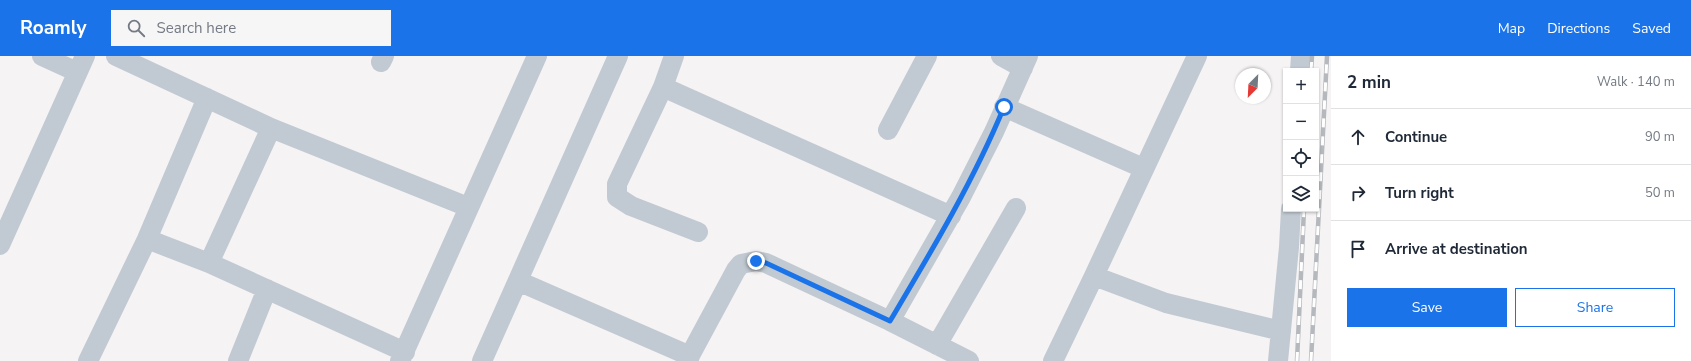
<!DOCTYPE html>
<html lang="en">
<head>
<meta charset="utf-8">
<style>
  body { margin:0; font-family:"Nunito Sans",sans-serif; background:#f6f6f7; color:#1f2937 }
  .controls { position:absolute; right:12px; top:12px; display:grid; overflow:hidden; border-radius:0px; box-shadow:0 1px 3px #0004 }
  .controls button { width:36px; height:36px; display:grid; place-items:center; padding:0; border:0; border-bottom:1px solid #e0e1e3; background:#fff; color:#1f2937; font:20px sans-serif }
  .compass { position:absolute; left:1235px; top:12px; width:36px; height:36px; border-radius:50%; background:#fff; box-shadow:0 1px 3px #0004; rotate:204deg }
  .stop { position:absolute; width:12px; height:12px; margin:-9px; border:3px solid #1a73e8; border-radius:50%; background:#fff }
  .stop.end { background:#1a73e8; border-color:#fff; box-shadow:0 1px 4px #0008 }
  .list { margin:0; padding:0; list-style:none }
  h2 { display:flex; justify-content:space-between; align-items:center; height:52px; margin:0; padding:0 16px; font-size:17px }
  h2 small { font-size:13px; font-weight:400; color:#747a83 }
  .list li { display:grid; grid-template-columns:26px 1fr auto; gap:12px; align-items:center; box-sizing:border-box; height:56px; padding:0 16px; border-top:1px solid #e0e1e3 }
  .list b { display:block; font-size:15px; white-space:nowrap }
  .list em { font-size:13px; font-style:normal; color:#747a83 }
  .actions { display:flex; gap:8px; padding:12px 16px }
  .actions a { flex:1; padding:9px 0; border:1px solid #1a73e8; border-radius:0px; text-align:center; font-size:14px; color:#1a73e8 }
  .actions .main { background:#1a73e8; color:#fff }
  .icon { flex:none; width:22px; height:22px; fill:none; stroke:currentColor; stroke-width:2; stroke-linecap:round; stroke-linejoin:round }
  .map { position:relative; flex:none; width:1331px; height:305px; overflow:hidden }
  header { display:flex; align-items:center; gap:24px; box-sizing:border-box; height:56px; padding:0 20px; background:#1a73e8; color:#fff }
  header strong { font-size:19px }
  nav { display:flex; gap:22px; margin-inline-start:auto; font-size:14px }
  .search { width:280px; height:36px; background:#f6f6f7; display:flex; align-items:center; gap:10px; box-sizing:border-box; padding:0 14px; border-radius:0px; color:#747a83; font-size:15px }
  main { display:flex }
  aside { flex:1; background:#fff }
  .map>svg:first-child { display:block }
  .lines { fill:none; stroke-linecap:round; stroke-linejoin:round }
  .street { stroke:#c1cad2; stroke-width:20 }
  .rail-casing { stroke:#b5b8bd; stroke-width:4.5 }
  .rail { stroke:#fff; stroke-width:3; stroke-dasharray:9; stroke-linecap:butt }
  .route { stroke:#1a73e8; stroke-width:5 }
</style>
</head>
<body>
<header>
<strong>Roamly</strong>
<div class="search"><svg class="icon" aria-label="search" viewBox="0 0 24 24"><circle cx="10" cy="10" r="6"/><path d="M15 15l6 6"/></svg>Search here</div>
<nav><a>Map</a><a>Directions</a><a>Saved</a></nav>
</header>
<main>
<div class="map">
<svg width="1331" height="305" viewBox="0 0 1331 305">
  <rect width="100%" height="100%" fill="#f5f3f3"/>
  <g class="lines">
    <path class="street" d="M42,0L77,16
      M116,0L271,72L468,151
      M674,0L663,31L617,128V141L631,150L698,176
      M1001,0L1023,12
      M381,6L384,0
      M1300,15L1301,0
      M663,31L951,160
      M1004,51L1143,112
      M888,74L927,0
      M147,183L209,207L405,296
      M0,189L85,0
      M209,207L271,72
      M1094,220L1166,247L1281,275
      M518,225L690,300
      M890,265L961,141L994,76L1028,0
      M937,289L1016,152
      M88,305L147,183L207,42
      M238,305L267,233
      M400,305L537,0
      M482,305L618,0
      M687,305L736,214L741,208L756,205L766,207L890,265L969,305
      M1053,305L1094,220L1197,0
      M1278,305L1289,191L1291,153"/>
    <defs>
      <path id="rail" d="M1311,15L1312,0
        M1297,305L1304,153
        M1311,305L1327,0"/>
    </defs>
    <use href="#rail" class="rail-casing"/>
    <use href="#rail" class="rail"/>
  </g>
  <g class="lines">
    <path class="route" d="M756,205L766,207L890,265C931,196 973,126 1004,51"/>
  </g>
</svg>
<div class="controls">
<button>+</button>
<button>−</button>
<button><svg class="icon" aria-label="locate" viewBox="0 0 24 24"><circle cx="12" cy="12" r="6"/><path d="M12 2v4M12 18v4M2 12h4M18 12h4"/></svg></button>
<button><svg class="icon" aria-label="layers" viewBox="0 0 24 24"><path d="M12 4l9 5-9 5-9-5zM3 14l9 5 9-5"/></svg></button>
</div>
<svg class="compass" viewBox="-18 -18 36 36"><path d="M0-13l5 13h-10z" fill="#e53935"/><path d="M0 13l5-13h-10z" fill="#747a83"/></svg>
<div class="stop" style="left:1004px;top:51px"></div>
<div class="stop end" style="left:756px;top:205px"></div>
</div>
<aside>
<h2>2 min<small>Walk · 140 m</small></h2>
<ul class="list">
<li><svg class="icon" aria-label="ahead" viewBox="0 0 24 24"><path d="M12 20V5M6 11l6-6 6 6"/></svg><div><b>Continue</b></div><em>90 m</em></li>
<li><svg class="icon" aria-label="right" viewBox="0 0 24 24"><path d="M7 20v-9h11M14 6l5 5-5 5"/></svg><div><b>Turn right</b></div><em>50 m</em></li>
<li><svg class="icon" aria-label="arrive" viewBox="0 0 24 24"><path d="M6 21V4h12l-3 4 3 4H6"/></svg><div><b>Arrive at destination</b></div></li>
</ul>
<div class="actions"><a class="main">Save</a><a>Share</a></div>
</aside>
</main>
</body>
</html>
